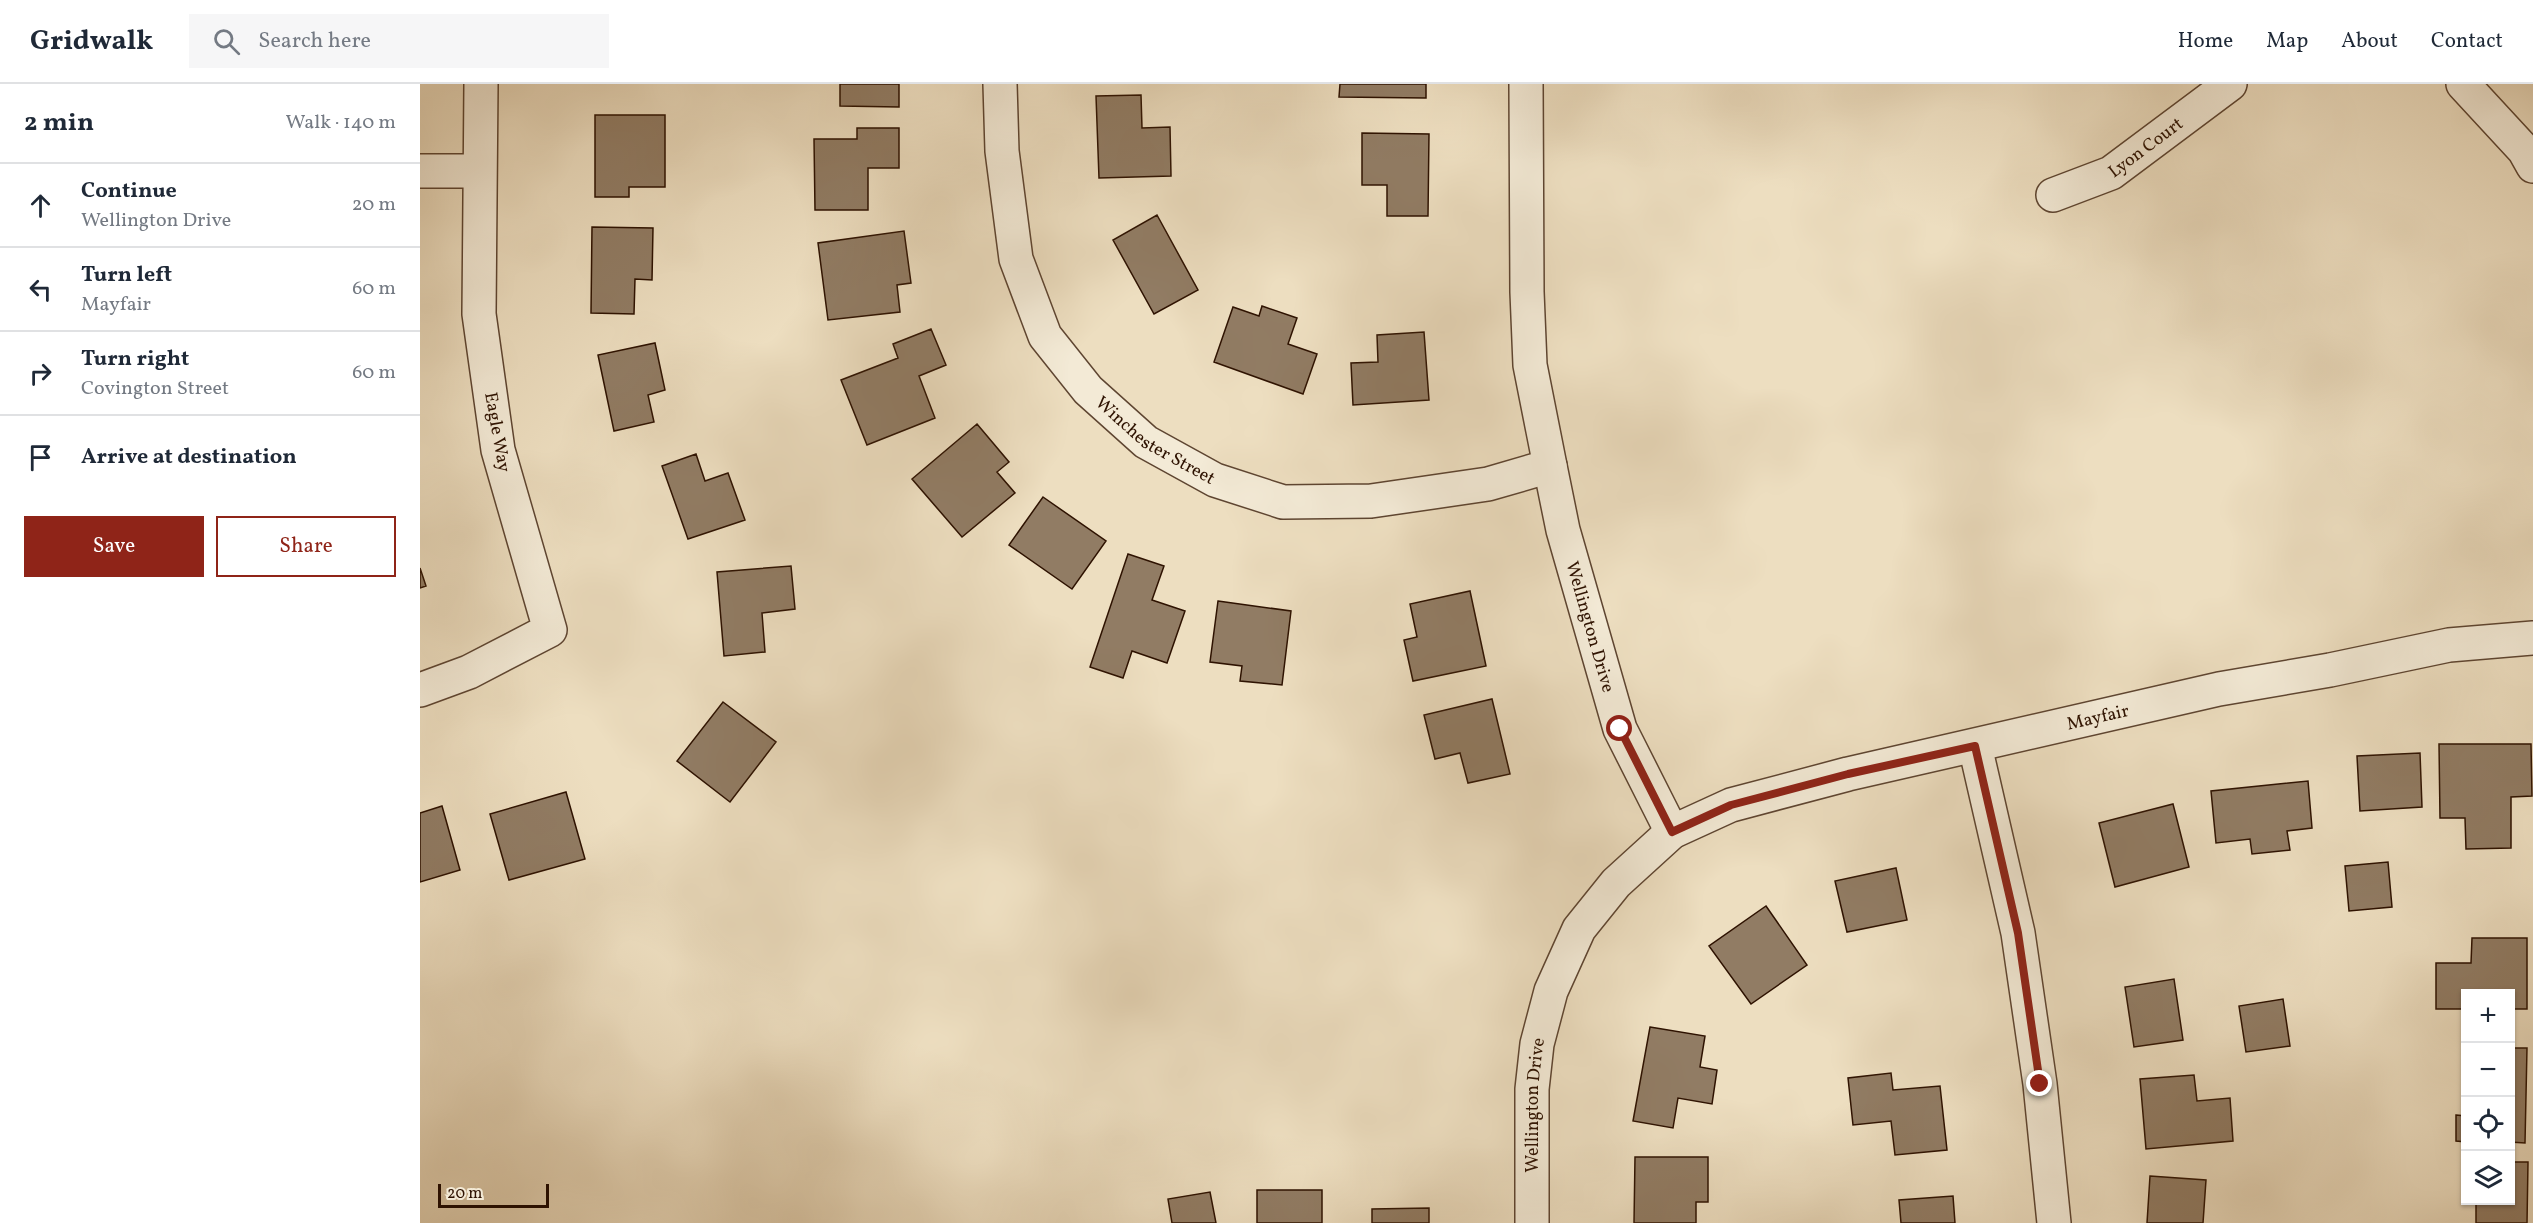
<!DOCTYPE html>
<html lang="en">
<head>
<meta charset="utf-8">
<style>
  body { margin:0; font-family:Vollkorn,serif; background:#f6f6f7; color:#1f2937 }
  .controls { position:absolute; right:18px; bottom:18px; display:grid; overflow:hidden; border-radius:0px; box-shadow:0 2px 4px #0004 }
  .controls button { width:54px; height:54px; display:grid; place-items:center; padding:0; border:0; border-bottom:2px solid #e0e1e3; background:#fff; color:#1f2937; font:30px sans-serif }
  .scale { position:absolute; left:18px; bottom:15px; width:111px; box-sizing:border-box; padding-left:6px; border:3px solid #2e1201; border-top:0; font-size:16px; line-height:21px; white-space:nowrap; color:#2e1201; -webkit-text-stroke:4px #f3ead6; paint-order:stroke }
  .stop { position:absolute; width:18px; height:18px; margin:-14px; border:4px solid #8f2418; border-radius:50%; background:#fff }
  .stop.end { background:#8f2418; border-color:#fff; box-shadow:0 2px 6px #0008 }
  .list { margin:0; padding:0; list-style:none }
  h2 { display:flex; justify-content:space-between; align-items:center; height:78px; margin:0; padding:0 24px; font-size:26px }
  h2 small { font-size:20px; font-weight:400; color:#747a83 }
  .list li { display:grid; grid-template-columns:39px 1fr auto; gap:18px; align-items:center; box-sizing:border-box; height:84px; padding:0 24px; border-top:2px solid #e0e1e3 }
  .list b { display:block; font-size:22px; white-space:nowrap }
  .list p { margin:0; font-size:20px; white-space:nowrap; color:#747a83 }
  .list em { font-size:20px; font-style:normal; color:#747a83 }
  .actions { display:flex; gap:12px; padding:18px 24px }
  .actions a { flex:1; padding:14px 0; border:2px solid #8f2418; border-radius:0px; text-align:center; font-size:21px; color:#8f2418 }
  .actions .main { background:#8f2418; color:#fff }
  .icon { flex:none; width:33px; height:33px; fill:none; stroke:currentColor; stroke-width:2; stroke-linecap:round; stroke-linejoin:round }
  .map { position:relative; flex:none; width:2113px; height:1139px; overflow:hidden }
  header { display:flex; align-items:center; gap:36px; box-sizing:border-box; height:84px; padding:0 30px; background:#fff; border-bottom:2px solid #e0e1e3 }
  header strong { font-size:28px }
  nav { display:flex; gap:33px; margin-inline-start:auto; font-size:21px }
  .search { width:420px; height:54px; background:#f6f6f7; display:flex; align-items:center; gap:15px; box-sizing:border-box; padding:0 21px; border-radius:0px; color:#747a83; font-size:22px }
  main { display:flex }
  aside { flex:1; background:#fff }
  .map>svg:first-child { display:block }
  .building { fill:#917c64; stroke:#2e1201; stroke-width:1.5 }
  .lines { fill:none; stroke-linecap:round; stroke-linejoin:round }
  .minor-casing { stroke:#5e4531; stroke-width:36 }
  .minor { stroke:#f3ead6; stroke-width:33 }
  .route { stroke:#8f2418; stroke-width:8 }
  .labels { text-anchor:middle; stroke-width:6; stroke-linejoin:round; paint-order:stroke }
  .street-label { font-size:18px; fill:#2e1201; stroke:#f3ead6 }
</style>
</head>
<body>
<header>
<strong>Gridwalk</strong>
<div class="search"><svg class="icon" aria-label="search" viewBox="0 0 24 24"><circle cx="10" cy="10" r="6"/><path d="M15 15l6 6"/></svg>Search here</div>
<nav><a>Home</a><a>Map</a><a>About</a><a>Contact</a></nav>
</header>
<main>
<aside>
<h2>2 min<small>Walk · 140 m</small></h2>
<ul class="list">
<li><svg class="icon" aria-label="ahead" viewBox="0 0 24 24"><path d="M12 20V5M6 11l6-6 6 6"/></svg><div><b>Continue</b><p>Wellington Drive</p></div><em>20 m</em></li>
<li><svg class="icon" aria-label="left" viewBox="0 0 24 24"><path d="M17 20v-9H6M10 6l-5 5 5 5"/></svg><div><b>Turn left</b><p>Mayfair</p></div><em>60 m</em></li>
<li><svg class="icon" aria-label="right" viewBox="0 0 24 24"><path d="M7 20v-9h11M14 6l5 5-5 5"/></svg><div><b>Turn right</b><p>Covington Street</p></div><em>60 m</em></li>
<li><svg class="icon" aria-label="arrive" viewBox="0 0 24 24"><path d="M6 21V4h12l-3 4 3 4H6"/></svg><div><b>Arrive at destination</b></div></li>
</ul>
<div class="actions"><a class="main">Save</a><a>Share</a></div>
</aside>
<div class="map">
<svg width="2113" height="1139" viewBox="0 0 2113 1139">
  <rect width="100%" height="100%" fill="#eddec0"/>
  <filter id="stains"><feTurbulence type="fractalNoise" baseFrequency=".00333" numOctaves="4"/><feColorMatrix values="0 0 0 0 .2 0 0 0 0 .09 0 0 0 0 .02 0 0 0 .5 -.17"/></filter>
  <radialGradient id="worn" r=".72"><stop offset=".6" stop-color="#630" stop-opacity="0"/><stop offset="1" stop-color="#630" stop-opacity=".3"/></radialGradient>
  <path class="building" d="M420,0H479V23L420,22Z
    M920,0H1006V14L919,13Z
    M721,11L722,44L750,43L751,92L679,94L676,12Z
    M175,31H245V103H209V113H175Z
    M437,44H479V84H448V126H395L394,55H437Z
    M942,49L1009,50L1008,132H967V101H942Z
    M737,131L778,206L734,230L693,156Z
    M172,143L233,144L232,196L215,195L214,230L171,229Z
    M484,147L491,199L477,201L480,228L408,236L398,159Z
    M842,222L877,234L868,260L897,270L883,310L794,278L813,223L839,232Z
    M511,245L526,281L499,292L515,334L447,361L421,296L478,274L473,260Z
    M1004,248L1009,316L933,321L931,279L958,278L957,251Z
    M235,259L245,306L228,311L234,338L194,347L178,271Z
    M557,340L589,378L577,388L595,409L542,453L492,395Z
    M276,370L285,397L308,389L325,436L268,455L242,382Z
    M623,413L686,457L652,505L589,461Z
    M708,470L744,482L732,516L765,527L747,579L712,567L703,594L670,583Z
    M371,482L375,525L342,529L345,568L304,572L297,488Z
    M0,484L6,502L0,504Z
    M1050,507L1066,582L993,597L984,556L997,553L990,520Z
    M798,517L871,527L862,601L820,597L822,582L790,578Z
    M1072,615L1090,690L1048,699L1040,669L1015,675L1004,631Z
    M303,618L356,658L310,718L257,677Z
    M2019,660H2111L2112,712L2091,713V764L2046,765L2045,734H2020Z
    M2000,669L2002,723L1940,727L1937,672Z
    M1888,697L1892,744L1867,747L1870,766L1832,770L1830,755L1796,759L1791,707Z
    M146,708L165,775L89,796L70,730Z
    M1753,720L1769,783L1695,803L1679,739Z
    M22,722L40,786L0,798V729Z
    M1968,778L1972,823L1929,827L1925,782Z
    M1476,784L1487,836L1427,848L1415,797Z
    M1346,822L1387,881L1331,920L1289,862Z
    M2052,854H2107V925H2090V910H2046V925H2016V879H2051Z
    M1754,895L1763,956L1714,963L1705,903Z
    M1863,915L1870,962L1826,968L1819,922Z
    M1230,943L1285,952L1280,983L1297,986L1292,1020L1258,1014L1253,1044L1213,1037Z
    M2090,964H2107L2105,1059L2090,1058Z
    M1471,989L1473,1006L1520,1002L1527,1066L1475,1071L1471,1037L1433,1041L1428,994Z
    M1774,991L1777,1017L1810,1014L1813,1057L1726,1065L1720,995Z
    M2036,1031L2046,1032V1058L2036,1057Z
    M1215,1073H1288V1118H1276V1139H1214Z
    M2090,1078H2108L2107,1139H2056V1116H2090Z
    M1730,1092L1786,1096L1783,1139H1727Z
    M837,1106H902V1139H837Z
    M790,1108L796,1139H752L748,1115Z
    M1533,1112L1535,1139H1481L1479,1116Z
    M1009,1124V1139H952V1125Z"/>
  <g class="lines">
    <defs>
      <g id="minor">
        <path id="s1" d="M580,0L582,67L596,175L625,252L668,306L726,358L795,396L863,418L951,417L1068,400L1130,382"/>
        <path id="s2" d="M1106,0L1107,208L1110,281L1130,382L1143,446L1200,645L1252,748"/>
        <path d="M2043,0L2104,66L2113,82"/>
        <path d="M0,87H59"/>
        <path id="s3" d="M1633,111L1691,89L1810,0"/>
        <path d="M0,606L49,588L130,546L78,366L59,230L61,0"/>
        <path d="M1555,662L1598,849L1620,1000L1634,1139"/>
        <path id="s4" d="M1112,1139V1005L1117,960L1131,907L1159,845L1196,799L1252,748L1311,721L1428,690L1799,605L1910,586L2029,561L2113,554"/>
      </g>
    </defs>
    <use href="#minor" class="minor-casing"/>
    <use href="#minor" class="minor"/>
  </g>
  <g class="lines">
    <path class="route" d="M1200,645L1252,748L1311,721L1428,690L1555,662L1598,849L1620,1000"/>
  </g>
  <g class="labels">
    <g class="street-label">
      <text dy="6" stroke="none"><textPath href="#s3" startOffset="105">Lyon Court</textPath></text>
      <text transform="translate(78 348) rotate(80)" y="6">Eagle Way</text>
      <text dy="6" stroke="none"><textPath href="#s1" startOffset="412">Winchester Street</textPath></text>
      <text dy="6" stroke="none"><textPath href="#s2" startOffset="550">Wellington Drive</textPath></text>
      <text dy="6" stroke="none"><textPath href="#s4" startOffset="879">Mayfair</textPath></text>
      <text dy="6" stroke="none"><textPath href="#s4" startOffset="118">Wellington Drive</textPath></text>
    </g>
  </g>
  <rect width="100%" height="100%" filter="url(#stains)"/>
  <rect width="100%" height="100%" fill="url(#worn)"/>
</svg>
<div class="controls">
<button>+</button>
<button>−</button>
<button><svg class="icon" aria-label="locate" viewBox="0 0 24 24"><circle cx="12" cy="12" r="6"/><path d="M12 2v4M12 18v4M2 12h4M18 12h4"/></svg></button>
<button><svg class="icon" aria-label="layers" viewBox="0 0 24 24"><path d="M12 4l9 5-9 5-9-5zM3 14l9 5 9-5"/></svg></button>
</div>
<div class="scale">20 m</div>
<div class="stop" style="left:1200px;top:645px"></div>
<div class="stop end" style="left:1620px;top:1000px"></div>
</div>
</main>
</body>
</html>
